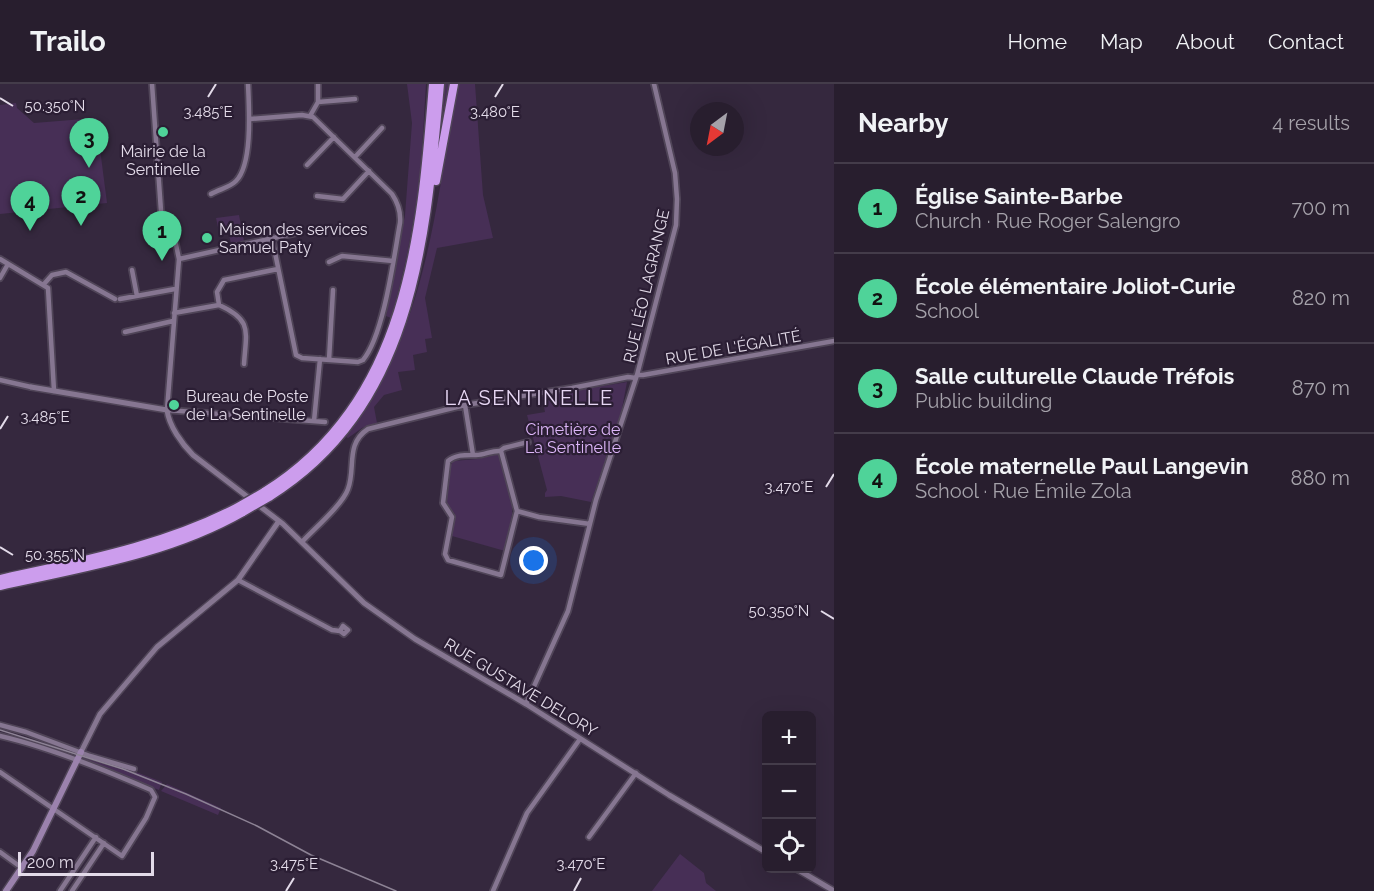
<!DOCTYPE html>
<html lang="en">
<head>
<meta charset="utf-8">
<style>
  body { margin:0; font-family:Raleway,sans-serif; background:#342b3a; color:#f1f3f6 }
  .controls { position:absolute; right:18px; bottom:18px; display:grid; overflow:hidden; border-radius:9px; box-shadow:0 6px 24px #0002 }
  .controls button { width:54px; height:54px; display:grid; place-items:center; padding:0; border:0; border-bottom:2px solid #443c4a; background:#281e2e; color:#f1f3f6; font:30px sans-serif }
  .compass { position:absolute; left:690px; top:18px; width:54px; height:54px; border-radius:50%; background:#281e2e; box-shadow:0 6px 24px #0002; rotate:212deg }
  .scale { position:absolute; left:18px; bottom:15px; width:136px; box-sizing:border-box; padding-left:6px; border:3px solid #e3dbe9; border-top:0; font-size:16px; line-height:21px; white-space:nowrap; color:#e3dbe9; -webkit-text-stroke:4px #2b1e34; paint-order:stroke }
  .you { position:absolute; left:534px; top:477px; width:21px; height:21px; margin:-15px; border:4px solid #fff; border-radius:50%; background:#1a73e8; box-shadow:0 0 0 9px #1a73e833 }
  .badge { display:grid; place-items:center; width:39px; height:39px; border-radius:50%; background:#4fd399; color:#111; font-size:20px; font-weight:700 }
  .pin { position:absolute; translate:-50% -50px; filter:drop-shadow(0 2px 3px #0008) }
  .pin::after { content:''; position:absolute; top:32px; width:21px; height:18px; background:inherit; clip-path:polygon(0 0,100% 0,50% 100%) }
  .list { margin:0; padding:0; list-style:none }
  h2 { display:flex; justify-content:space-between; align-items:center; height:78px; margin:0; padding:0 24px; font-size:26px }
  h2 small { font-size:20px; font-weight:400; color:#a5a2aa }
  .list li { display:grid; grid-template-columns:39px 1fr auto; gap:18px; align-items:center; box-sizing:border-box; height:90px; padding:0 24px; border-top:2px solid #443c4a }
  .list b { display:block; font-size:22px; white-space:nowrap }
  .list p { margin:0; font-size:20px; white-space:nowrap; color:#a5a2aa }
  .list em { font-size:20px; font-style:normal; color:#a5a2aa }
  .icon { flex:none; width:33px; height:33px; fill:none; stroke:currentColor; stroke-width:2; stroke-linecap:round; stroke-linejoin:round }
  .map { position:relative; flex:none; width:834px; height:807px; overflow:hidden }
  header { display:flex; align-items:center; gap:36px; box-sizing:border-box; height:84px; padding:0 30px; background:#281e2e; border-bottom:2px solid #443c4a }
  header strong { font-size:28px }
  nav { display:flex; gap:33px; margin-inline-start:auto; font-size:21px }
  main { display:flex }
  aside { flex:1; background:#281e2e }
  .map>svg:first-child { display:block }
  .green { fill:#472f56 }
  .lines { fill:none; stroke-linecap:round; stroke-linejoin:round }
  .minor-casing { stroke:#504558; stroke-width:8 }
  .tertiary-casing { stroke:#504558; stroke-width:8 }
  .secondary-casing { stroke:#504558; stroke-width:9 }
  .motorway-casing { stroke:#504558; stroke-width:11 }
  .minor { stroke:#867691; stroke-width:4.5 }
  .tertiary { stroke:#867691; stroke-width:5 }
  .secondary { stroke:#9b82ad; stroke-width:6 }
  .motorway { stroke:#cc9ded; stroke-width:8 }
  .tram { stroke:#8d8395; stroke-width:1.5 }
  .motorway-bridge-casing { stroke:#504558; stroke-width:11; stroke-linecap:butt }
  .motorway-bridge { stroke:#cc9ded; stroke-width:8 }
  .ticks { fill:none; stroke:#e3dbe9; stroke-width:2 }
  .poi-dot { fill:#4fd399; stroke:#2b1e34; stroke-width:2 }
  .labels { text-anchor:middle; stroke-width:4.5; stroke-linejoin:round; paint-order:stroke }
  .poi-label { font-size:16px; fill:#e3dbe9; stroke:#2b1e34; text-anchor:start }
  .street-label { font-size:16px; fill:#e3dbe9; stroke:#2b1e34 }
  .park-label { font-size:16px; fill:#ddb6f9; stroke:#2b1e34 }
  .quarter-label { font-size:20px; letter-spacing:1.5px; fill:#e8d8f5; stroke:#2b1e34 }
  .ticks-label { font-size:15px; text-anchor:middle; fill:#e3dbe9; stroke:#2b1e34; stroke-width:4.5; stroke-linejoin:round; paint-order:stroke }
</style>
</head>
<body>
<header>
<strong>Trailo</strong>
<nav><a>Home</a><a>Map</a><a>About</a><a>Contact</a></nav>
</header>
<main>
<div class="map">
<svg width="834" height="807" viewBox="0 0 834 807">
  <rect width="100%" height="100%" fill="#35283e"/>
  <path class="green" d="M407,0H426C424,29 423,59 420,88C415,137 405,186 391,234L386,232L405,131L412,39Z
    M445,0H475L483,111L493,154L437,164L425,214L432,254L425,255L427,268L413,271L415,286L398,288L402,306L384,311L374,323L377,339L362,344L348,354L346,353C418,258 434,147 451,33L443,24Z
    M16,19L17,24L34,39L96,34L107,119L0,130V21Z
    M239,131L244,157L231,160L228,146L219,148L216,134Z
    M627,298L620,335L591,418L561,412L545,413V409L547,406L527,331L545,328L542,312Z
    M499,370L512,417V430L505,467L452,452L455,430L446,419L451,381L453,377L477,375Z
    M81,671L126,684L162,698L159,706L79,676Z
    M167,700L221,724L218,731L161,707Z
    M680,770L704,789L706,799L716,807H652Z"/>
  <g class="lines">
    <defs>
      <path id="minor" d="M152,0L161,127L175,156L179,175L167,326L325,338
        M318,18L355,15
        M310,32L318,18V0
        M250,35L302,31L313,33L392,110C398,119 401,128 400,139C394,172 384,251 363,276L358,278L302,274L296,271L272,154
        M355,73L382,44
        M307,81L334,53
        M211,110C219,105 229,104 236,97C253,80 249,23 248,0
        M317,112L343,115L369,87
        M0,175L48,204L54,307
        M179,175L296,149
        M329,178L342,172L393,177
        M132,186L137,212
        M0,194L8,180
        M44,200L52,191L66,188L115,215
        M120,215L175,205
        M219,221L217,208L224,196L278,185
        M174,229L219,221C253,236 246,248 244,280
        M125,248L173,237
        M329,276L333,206
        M637,291H643L834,257
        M0,296L31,303
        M465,321L473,371
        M314,337L320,275
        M500,367L504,364L528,358
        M517,427L501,367C492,366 485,371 476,371C467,371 456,370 448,377L443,419L452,433L445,470L448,476L501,491L517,427L539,433L590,440
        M302,458C314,445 343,420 348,405C356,384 345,360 368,345L465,321L572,304L628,293L636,294
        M238,496L332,546L340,547L344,550L348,546L343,542L340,547
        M526,620L568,527L596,416L637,291L676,141L677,115L675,89L654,0
        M0,641L26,648L90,672L134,685
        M0,652C48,663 105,686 151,706L155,713L146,734L122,772L0,688
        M589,753L636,689
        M0,768L22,784
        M60,807L96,753
        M72,807L104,759
        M493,807L527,729L580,655"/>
      <path id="tertiary" d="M31,303L167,326C169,342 182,360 193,371L283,440L364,519L415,555L526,620L669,711L766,768
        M81,668L100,630L157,563L238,496L279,437
        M795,784L834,807"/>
      <path id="secondary" d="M6,807L33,767L81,668"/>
      <path id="motorway" d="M436,97L454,0
        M264,408C408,318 421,153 433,0
        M269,413C415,322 426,154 440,0
        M0,495C81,477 163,462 238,423
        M0,502C81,484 170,470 243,428"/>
    </defs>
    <use href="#minor" class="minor-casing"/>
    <use href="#tertiary" class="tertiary-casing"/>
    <use href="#secondary" class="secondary-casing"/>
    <use href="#motorway" class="motorway-casing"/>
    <use href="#minor" class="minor"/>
    <use href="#tertiary" class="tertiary"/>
    <use href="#secondary" class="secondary"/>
    <use href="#motorway" class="motorway"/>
    <path class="tram" d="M0,646L123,685L186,710L257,742L311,771L396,807"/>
    <defs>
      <path id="motorway-bridge" d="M238,423L264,408
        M243,428L269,413"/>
    </defs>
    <use href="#motorway-bridge" class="motorway-bridge-casing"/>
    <use href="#motorway-bridge" class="motorway-bridge"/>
  </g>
  <path class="ticks" d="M208,13L216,0M495,13L503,0M0,14L13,22M0,345L8,332M826,403L834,390M0,463L13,471M821,527L834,535M286,807L294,794M574,807L581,794"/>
  <g class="poi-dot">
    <circle cx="163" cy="48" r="6"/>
    <circle cx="207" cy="154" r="6"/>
    <circle cx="174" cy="321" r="6"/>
  </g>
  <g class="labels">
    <g class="poi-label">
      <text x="163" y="73" text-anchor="middle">Mairie de la<tspan x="163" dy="18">Sentinelle</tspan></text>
      <text x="219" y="151">Maison des services<tspan x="219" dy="18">Samuel Paty</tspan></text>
      <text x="186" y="318">Bureau de Poste<tspan x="186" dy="18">de La Sentinelle</tspan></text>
    </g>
    <g class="street-label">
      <text transform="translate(646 202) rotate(-77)" y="6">RUE LÉO LAGRANGE</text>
      <text transform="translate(733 263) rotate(-10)" y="6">RUE DE L'ÉGALITÉ</text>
      <text transform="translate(521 603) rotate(31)" y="6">RUE GUSTAVE DELORY</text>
    </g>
    <g class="park-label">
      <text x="573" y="351">Cimetière de<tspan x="573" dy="18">La Sentinelle</tspan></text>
    </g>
    <g class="quarter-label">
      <text x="529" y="321">LA SENTINELLE</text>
    </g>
  </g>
  <g class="ticks-label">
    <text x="55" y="27">50.350°N</text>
    <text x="208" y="33">3.485°E</text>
    <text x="495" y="33">3.480°E</text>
    <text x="45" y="338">3.485°E</text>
    <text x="789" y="408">3.470°E</text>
    <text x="55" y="476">50.355°N</text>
    <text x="779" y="532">50.350°N</text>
    <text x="294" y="785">3.475°E</text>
    <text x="581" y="785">3.470°E</text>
  </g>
</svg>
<div class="controls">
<button>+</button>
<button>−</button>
<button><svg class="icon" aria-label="locate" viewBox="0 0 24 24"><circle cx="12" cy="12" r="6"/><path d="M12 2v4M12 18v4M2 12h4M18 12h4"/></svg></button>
</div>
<svg class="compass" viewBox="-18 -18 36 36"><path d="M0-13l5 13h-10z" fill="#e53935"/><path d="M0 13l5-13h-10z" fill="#a5a2aa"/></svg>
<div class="scale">200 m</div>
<div class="you"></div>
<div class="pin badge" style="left:162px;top:177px">1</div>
<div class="pin badge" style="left:81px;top:142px">2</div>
<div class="pin badge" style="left:89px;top:84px">3</div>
<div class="pin badge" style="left:30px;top:147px">4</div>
</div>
<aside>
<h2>Nearby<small>4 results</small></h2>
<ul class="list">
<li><span class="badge">1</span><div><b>Église Sainte-Barbe</b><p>Church · Rue Roger Salengro</p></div><em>700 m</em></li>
<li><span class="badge">2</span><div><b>École élémentaire Joliot-Curie</b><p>School</p></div><em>820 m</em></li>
<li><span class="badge">3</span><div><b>Salle culturelle Claude Tréfois</b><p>Public building</p></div><em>870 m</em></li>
<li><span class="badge">4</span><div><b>École maternelle Paul Langevin</b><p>School · Rue Émile Zola</p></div><em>880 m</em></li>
</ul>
</aside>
</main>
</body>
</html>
